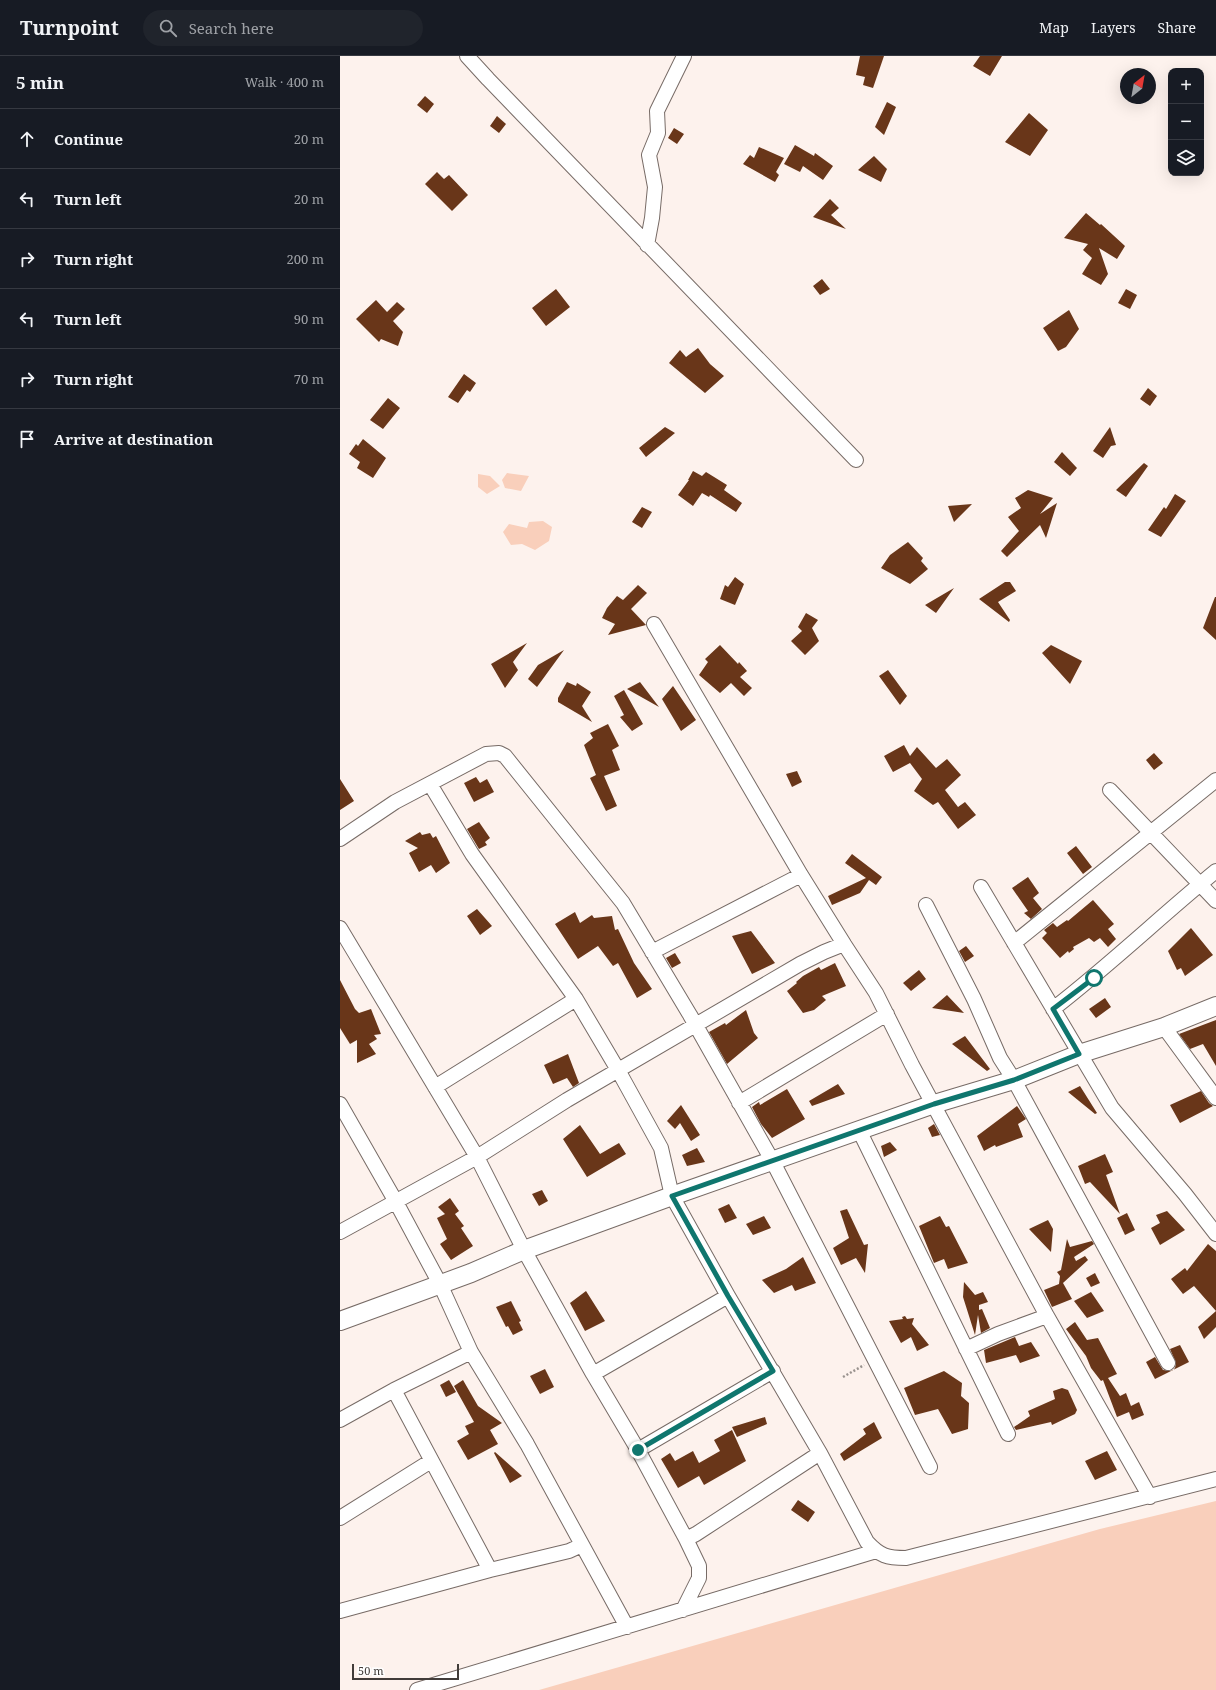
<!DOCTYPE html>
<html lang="en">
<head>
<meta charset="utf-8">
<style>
  body { margin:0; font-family:"Noto Serif",serif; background:#20242c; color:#f1f3f6 }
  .controls { position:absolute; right:12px; top:12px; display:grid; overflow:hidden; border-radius:8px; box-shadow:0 4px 16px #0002 }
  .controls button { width:36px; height:36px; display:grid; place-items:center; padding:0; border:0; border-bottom:1px solid #363941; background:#171b24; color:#f1f3f6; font:20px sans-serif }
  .compass { position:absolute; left:780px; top:12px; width:36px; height:36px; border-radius:50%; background:#171b24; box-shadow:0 4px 16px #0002; rotate:31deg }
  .scale { position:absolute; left:12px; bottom:10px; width:107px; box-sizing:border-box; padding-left:4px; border:2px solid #413c39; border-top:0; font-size:11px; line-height:14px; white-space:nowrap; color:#413c39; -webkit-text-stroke:3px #fff; paint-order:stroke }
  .stop { position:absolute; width:12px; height:12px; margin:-9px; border:3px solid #0f766e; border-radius:50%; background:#fff }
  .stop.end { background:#0f766e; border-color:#fff; box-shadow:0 1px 4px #0008 }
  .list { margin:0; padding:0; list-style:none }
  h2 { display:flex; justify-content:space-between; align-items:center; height:52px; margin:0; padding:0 16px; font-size:17px }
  h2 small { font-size:13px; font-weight:400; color:#9ea1a6 }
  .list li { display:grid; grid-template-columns:26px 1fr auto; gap:12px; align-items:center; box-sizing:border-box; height:60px; padding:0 16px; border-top:1px solid #363941 }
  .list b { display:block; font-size:15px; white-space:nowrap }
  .list em { font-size:13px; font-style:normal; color:#9ea1a6 }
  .icon { flex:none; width:22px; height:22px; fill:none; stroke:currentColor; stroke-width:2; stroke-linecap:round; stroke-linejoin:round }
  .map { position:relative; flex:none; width:876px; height:1634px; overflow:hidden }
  header { display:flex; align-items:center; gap:24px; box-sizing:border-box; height:56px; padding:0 20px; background:#171b24; border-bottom:1px solid #363941 }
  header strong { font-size:19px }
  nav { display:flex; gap:22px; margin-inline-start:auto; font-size:14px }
  .search { width:280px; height:36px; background:#20242c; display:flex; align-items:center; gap:10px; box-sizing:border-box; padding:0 14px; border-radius:22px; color:#9ea1a6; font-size:15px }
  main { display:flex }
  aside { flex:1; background:#171b24 }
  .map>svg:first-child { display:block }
  .green { fill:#f9cfbb }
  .building { fill:#693619 }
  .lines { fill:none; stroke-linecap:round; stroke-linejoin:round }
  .minor-casing { stroke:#776b66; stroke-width:16 }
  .tertiary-casing { stroke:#776b66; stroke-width:20 }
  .path { stroke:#99928e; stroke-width:2.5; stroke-dasharray:2 2; stroke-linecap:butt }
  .minor { stroke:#fff; stroke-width:14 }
  .tertiary { stroke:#fff; stroke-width:18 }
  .route { stroke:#0f766e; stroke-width:5 }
</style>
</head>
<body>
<header>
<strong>Turnpoint</strong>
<div class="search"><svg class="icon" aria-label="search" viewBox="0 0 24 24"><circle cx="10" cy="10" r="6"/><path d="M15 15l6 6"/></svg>Search here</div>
<nav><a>Map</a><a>Layers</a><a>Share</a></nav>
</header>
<main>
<aside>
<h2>5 min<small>Walk · 400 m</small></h2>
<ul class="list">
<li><svg class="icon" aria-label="ahead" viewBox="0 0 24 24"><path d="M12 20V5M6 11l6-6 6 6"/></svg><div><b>Continue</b></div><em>20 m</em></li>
<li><svg class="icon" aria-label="left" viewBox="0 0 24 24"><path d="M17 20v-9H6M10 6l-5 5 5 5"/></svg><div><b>Turn left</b></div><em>20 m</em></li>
<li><svg class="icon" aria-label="right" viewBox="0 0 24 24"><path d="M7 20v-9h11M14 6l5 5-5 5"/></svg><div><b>Turn right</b></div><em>200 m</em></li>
<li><svg class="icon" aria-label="left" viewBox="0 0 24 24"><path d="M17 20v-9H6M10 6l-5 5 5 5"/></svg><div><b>Turn left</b></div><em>90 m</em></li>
<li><svg class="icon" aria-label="right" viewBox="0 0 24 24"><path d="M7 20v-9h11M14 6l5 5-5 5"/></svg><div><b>Turn right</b></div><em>70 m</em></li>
<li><svg class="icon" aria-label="arrive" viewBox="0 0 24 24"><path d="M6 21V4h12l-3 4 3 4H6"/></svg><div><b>Arrive at destination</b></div></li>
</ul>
</aside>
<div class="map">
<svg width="876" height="1634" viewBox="0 0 876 1634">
  <rect width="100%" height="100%" fill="#fdf2ed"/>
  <path class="green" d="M167,417L189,420L181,435L165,432L162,424Z
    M138,418L150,420L160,430L147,438L138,431Z
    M203,465L212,471L209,485L195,494L182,488L171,489L163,476L169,468L187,472L189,466Z
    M876,1445V1634H199L760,1473Z"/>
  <path class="building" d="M520,0H544L533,32L523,29L525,21L516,19Z
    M640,0H662L650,20L633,10Z
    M85,40L94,48L87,57L77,49Z
    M547,46L556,51L544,79L535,71Z
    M689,57L708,74L690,100L665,86Z
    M157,60L166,68L159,77L150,70Z
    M334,72L344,78L337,88L328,82Z
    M455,89L474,100L475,97L493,110L483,124L463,110L460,116L444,108Z
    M419,91L444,102L436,116L439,119L435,126L403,108L410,99L414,102Z
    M534,100L547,113L541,126L518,114Z
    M97,116L104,123L109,119L128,139L112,155L85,128Z
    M490,143L499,152L491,159L506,173L473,161Z
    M746,157L760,169L761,168L785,190L777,203L759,192L768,218L761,229L742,218L752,202L743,194L748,188L724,182Z
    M482,223L490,233L480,239L473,230Z
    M216,233L230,251L206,270L192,252Z
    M786,233L797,239L790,253L778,247Z
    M36,244L47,256L57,246L65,253L53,265L63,276L58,290L41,283L39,286L16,263Z
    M729,254L739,273L726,291L718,295L703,272Z
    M358,292L370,308L384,320L365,337L329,307L340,294L346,301Z
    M124,318L136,327L130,336L127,334L118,347L108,341Z
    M808,332L817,340L810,350L800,343Z
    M48,342L60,352L43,373L30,364Z
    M325,371L335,377L306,401L299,392Z
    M770,371L776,389L771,390L763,402L753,395Z
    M23,383L46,402L33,422L17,412L20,406L9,398L16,388L18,390Z
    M722,396L737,412L730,420L714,406Z
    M804,407L808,410L786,441L776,434Z
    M353,415L362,420L366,416L387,429L384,434L402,447L396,456L370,439L369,441L362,437L353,450L338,439L349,424H348Z
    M688,434L713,442L700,458L717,447L706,482L700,469L667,501L661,495L679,475L668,461L681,452L675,442Z
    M835,438L846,445L821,481L808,474L824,451L826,453Z
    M632,448L614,466L608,450Z
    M302,451L312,456L302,472L292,466Z
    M568,486L583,502L581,505L588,513L570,528L541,512L550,499Z
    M395,521L404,528L395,549L380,543L385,529L388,531Z
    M665,526H670L676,535L658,546L670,564L669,566L639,543Z
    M298,529L307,537L291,553L306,569L268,579L275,568L262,562L267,552L277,540L283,544Z
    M614,532L596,557L585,549Z
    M875,541H876V584L863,572Z
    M466,557L478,564L472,572L479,585L465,599L451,585L462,575L458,571Z
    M187,587L173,606L178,614L165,632L151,608Z
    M380,589L398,608L399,606L407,615L400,621L412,632L404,640L391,627L380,637L359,619L368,606L365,603Z
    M711,589L742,605L730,628L702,597Z
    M224,594L197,631L188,623L198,609Z
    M548,614L567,640L560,649L539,620Z
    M227,626L236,630L237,627L251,636L242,650L252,666L218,646V642Z
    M300,626L319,651L287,633Z
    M333,630L356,664L341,675L322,643Z
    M284,634L303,668L292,675L280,661L284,659L274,640Z
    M268,668L279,690L272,694L280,714L264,720L277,750L266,755L250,722L256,719L244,689L253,682L250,677Z
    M564,689L570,700L577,691L596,712L607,703L621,719L605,734L618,751L625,746L636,759L618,773L598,746L593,749L574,735L582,723L570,707L553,716L544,700Z
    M814,697L823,707L814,714L806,704Z
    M457,715L462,726L452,731L446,718Z
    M136,721L140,727L147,723L154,736L134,746L124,727Z
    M0,723L14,745L0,754Z
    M139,766L150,782L145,786L147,789L139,793L127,773Z
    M80,776L82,779L90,777L93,782L96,780L110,807L96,817L91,809L79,816L69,797L78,792L65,785Z
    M736,790L752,811L743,818L727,797Z
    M512,798L542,821L536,829L529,824L520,837L492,849L488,840L526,822L505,807Z
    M688,821L699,837L693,842L702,853L691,863L684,857L688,855L672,832Z
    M753,844L774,868L768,873L776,883L768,891L760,882L754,886L749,882L733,891L734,893L729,897L728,895L720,902L702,882L707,877L704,874L713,867L717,871L727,864L728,865Z
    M137,853L152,870L140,879L127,860Z
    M235,856L240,867L252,859L254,862L272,860L275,874L278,873L294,907L312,933L297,942L278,907L273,910L258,890L238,903L215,868Z
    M851,872L873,899L845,920L841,912L837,914L828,895Z
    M411,875L435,907L412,918L392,880Z
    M626,890L634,900L625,906L619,895Z
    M335,897L341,907L332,912L326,902Z
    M495,907L506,930L482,940L486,944L474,954L463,957L447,935L457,927L456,926L463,920L479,911L481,914Z
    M579,914L586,923L571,935L563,927Z
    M0,924L15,953L19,957L31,953L41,978L34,979L37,983L29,988L36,998L17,1007V984L10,988L0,972Z
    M607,939L624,957L592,952Z
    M765,942L771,951L756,962L749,953Z
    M406,954L414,977L418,982L387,1008L369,976L385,967L386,969Z
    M876,964V1010L863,988L850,993L839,978Z
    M625,980L650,1013L647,1015L612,988Z
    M228,998L239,1027L233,1031L227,1022L213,1028L204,1009Z
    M498,1028L505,1038L472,1050L469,1045Z
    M740,1030L757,1057L755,1058L728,1036Z
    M447,1033L465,1063L432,1082L421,1068L412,1051L419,1046L420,1049Z
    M861,1035L869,1047L873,1050L840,1067L830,1049Z
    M341,1049L360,1079L351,1085L340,1067L335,1073L327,1065Z
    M677,1050L686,1063L678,1068L683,1081L656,1091L655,1089L644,1095L637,1080Z
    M594,1068L600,1079L592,1081L588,1072Z
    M240,1069L260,1098L279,1087L286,1098L247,1121L223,1083Z
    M550,1086L557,1094L544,1101L541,1090Z
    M357,1092L365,1106L347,1110L342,1099Z
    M765,1098L773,1116L766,1119L780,1158L750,1126L745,1128L738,1110Z
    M202,1134L208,1145L199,1150L192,1138Z
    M110,1142L119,1155L115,1158L124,1170L121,1172L133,1190L111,1204L100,1188L107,1183L97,1162L105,1158L98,1151Z
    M389,1148L397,1162L385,1167L378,1153Z
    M507,1153L524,1189L528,1188L525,1217L516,1202L501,1209L493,1192L509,1182L500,1155Z
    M827,1155L845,1174L820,1189L811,1172L820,1167L816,1159Z
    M787,1157L795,1174L785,1179L777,1162Z
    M424,1160L431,1172L413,1179L406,1168Z
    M600,1160L606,1171L609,1170L628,1207L608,1213L604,1203L594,1207L579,1170Z
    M708,1164L713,1173L711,1196L689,1173Z
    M727,1183L730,1191L752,1185L754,1188L734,1201L736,1205L745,1200L748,1204L723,1227L732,1243L712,1251L704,1234L719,1228L720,1220L717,1216L721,1214Z
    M868,1188L876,1195V1271L864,1283L858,1271L876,1255L854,1230L843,1238L831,1223L845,1212L847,1215Z
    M463,1201L476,1227L455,1235L452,1229L434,1237L422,1224L446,1213Z
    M755,1217L760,1227L751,1231L746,1222Z
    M624,1226L635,1239L643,1236L648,1246L639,1249V1254L642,1253L650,1272L641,1277L638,1259L635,1279L623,1241Z
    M246,1235L265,1265L245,1275L230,1247Z
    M751,1236L764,1255L747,1262L734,1245Z
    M171,1245L181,1265L179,1266L183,1274L173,1279L168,1270L166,1271L156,1251Z
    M565,1260L567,1263L574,1262L572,1268L589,1289L577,1295L571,1281L561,1287L549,1265L563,1263L562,1261Z
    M735,1266L747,1284L758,1282L777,1318L768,1322L780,1340L786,1337L791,1350L799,1346L804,1359L792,1364L789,1356L777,1361L763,1324L761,1325L751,1312L746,1300L726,1273Z
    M675,1281L679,1290L691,1286L700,1300L680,1307L676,1299L646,1307L644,1294Z
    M840,1289L849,1306L815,1323L806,1306L815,1301L823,1314L832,1315L835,1312L836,1307L830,1293Z
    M205,1313L214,1331L200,1338L190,1320Z
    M604,1315L622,1327L621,1340L629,1347L628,1373L612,1378L598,1353L575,1359L564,1332Z
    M109,1324L116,1336L106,1341L100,1329Z
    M123,1324L138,1350L162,1367L150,1374L158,1388L128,1404L117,1385L129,1378L125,1370L134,1366L114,1330Z
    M722,1332L728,1334L737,1354L735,1358L712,1369L711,1366L676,1374L674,1371L690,1360L688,1355L715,1343L713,1335Z
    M425,1361L427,1368L397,1381L392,1371Z
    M534,1366L542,1382L504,1405L500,1398L526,1378L523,1373Z
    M392,1374L406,1405L364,1429L359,1420L338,1432L321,1403L330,1397L335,1405L353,1395L359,1407L380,1395L374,1384Z
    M767,1395L777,1414L755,1424L745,1405Z
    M155,1396L182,1420L170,1427L154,1397Z
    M458,1444L475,1456L468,1466L451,1454Z"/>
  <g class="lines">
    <defs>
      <path id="minor" d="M127,0L148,23L516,404
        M307,189L312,162L315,131L309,99L318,77L317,55L344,0
        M314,568L461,819L504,888
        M90,728L132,798L236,943L278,1014L321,1092L332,1140L388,1240L480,1397L527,1486C540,1500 547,1502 566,1502L876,1423
        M770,734L876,845
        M0,783L55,746L146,698L159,697L165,700L283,847L350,959L433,1106L590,1411
        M641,831L772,1052L845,1138L876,1178
        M586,849L634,943L660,1002L674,1024L828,1307
        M0,872L137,1101L184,1194L253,1318L298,1394L346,1483L359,1510V1522L343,1554
        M674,887L876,724
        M312,896L461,819
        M713,953C770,909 821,860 876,815
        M824,971L876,1042
        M95,1031L236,943
        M399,1047L547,958
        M0,1048L56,1146L100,1228L131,1296L187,1388L287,1571
        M519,1074L668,1378
        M0,1176L137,1101L227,1044L460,908L484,896L504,888L536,937L572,1009L707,1260L810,1441
        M626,1293L658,1278L707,1260
        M253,1318L388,1240
        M54,1334L150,1514L229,1495L242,1489
        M0,1364L54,1334L131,1296
        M298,1394L433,1315
        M0,1462L91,1405
        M346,1483L356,1478L480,1397
        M0,1555L150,1514
        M77,1634L536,1495"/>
      <path id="tertiary" d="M0,1265L131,1217L184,1194L332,1140L594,1048L674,1024L739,998L824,971L876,950"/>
    </defs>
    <use href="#minor" class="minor-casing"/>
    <use href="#tertiary" class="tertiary-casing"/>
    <path class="path" d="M503,1321L524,1309"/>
    <use href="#minor" class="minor"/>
    <use href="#tertiary" class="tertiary"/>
  </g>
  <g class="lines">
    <path class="route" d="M298,1394L433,1315L388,1240L332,1140L594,1048L674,1024L739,998L713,953L754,922"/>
  </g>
</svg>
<div class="controls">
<button>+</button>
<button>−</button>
<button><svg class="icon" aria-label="layers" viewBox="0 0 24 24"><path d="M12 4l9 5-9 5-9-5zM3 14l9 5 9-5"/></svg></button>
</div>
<svg class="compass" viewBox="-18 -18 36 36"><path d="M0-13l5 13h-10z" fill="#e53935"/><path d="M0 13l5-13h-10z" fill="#9ea1a6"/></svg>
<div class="scale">50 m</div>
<div class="stop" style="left:754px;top:922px"></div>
<div class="stop end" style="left:298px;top:1394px"></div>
</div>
</main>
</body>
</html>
